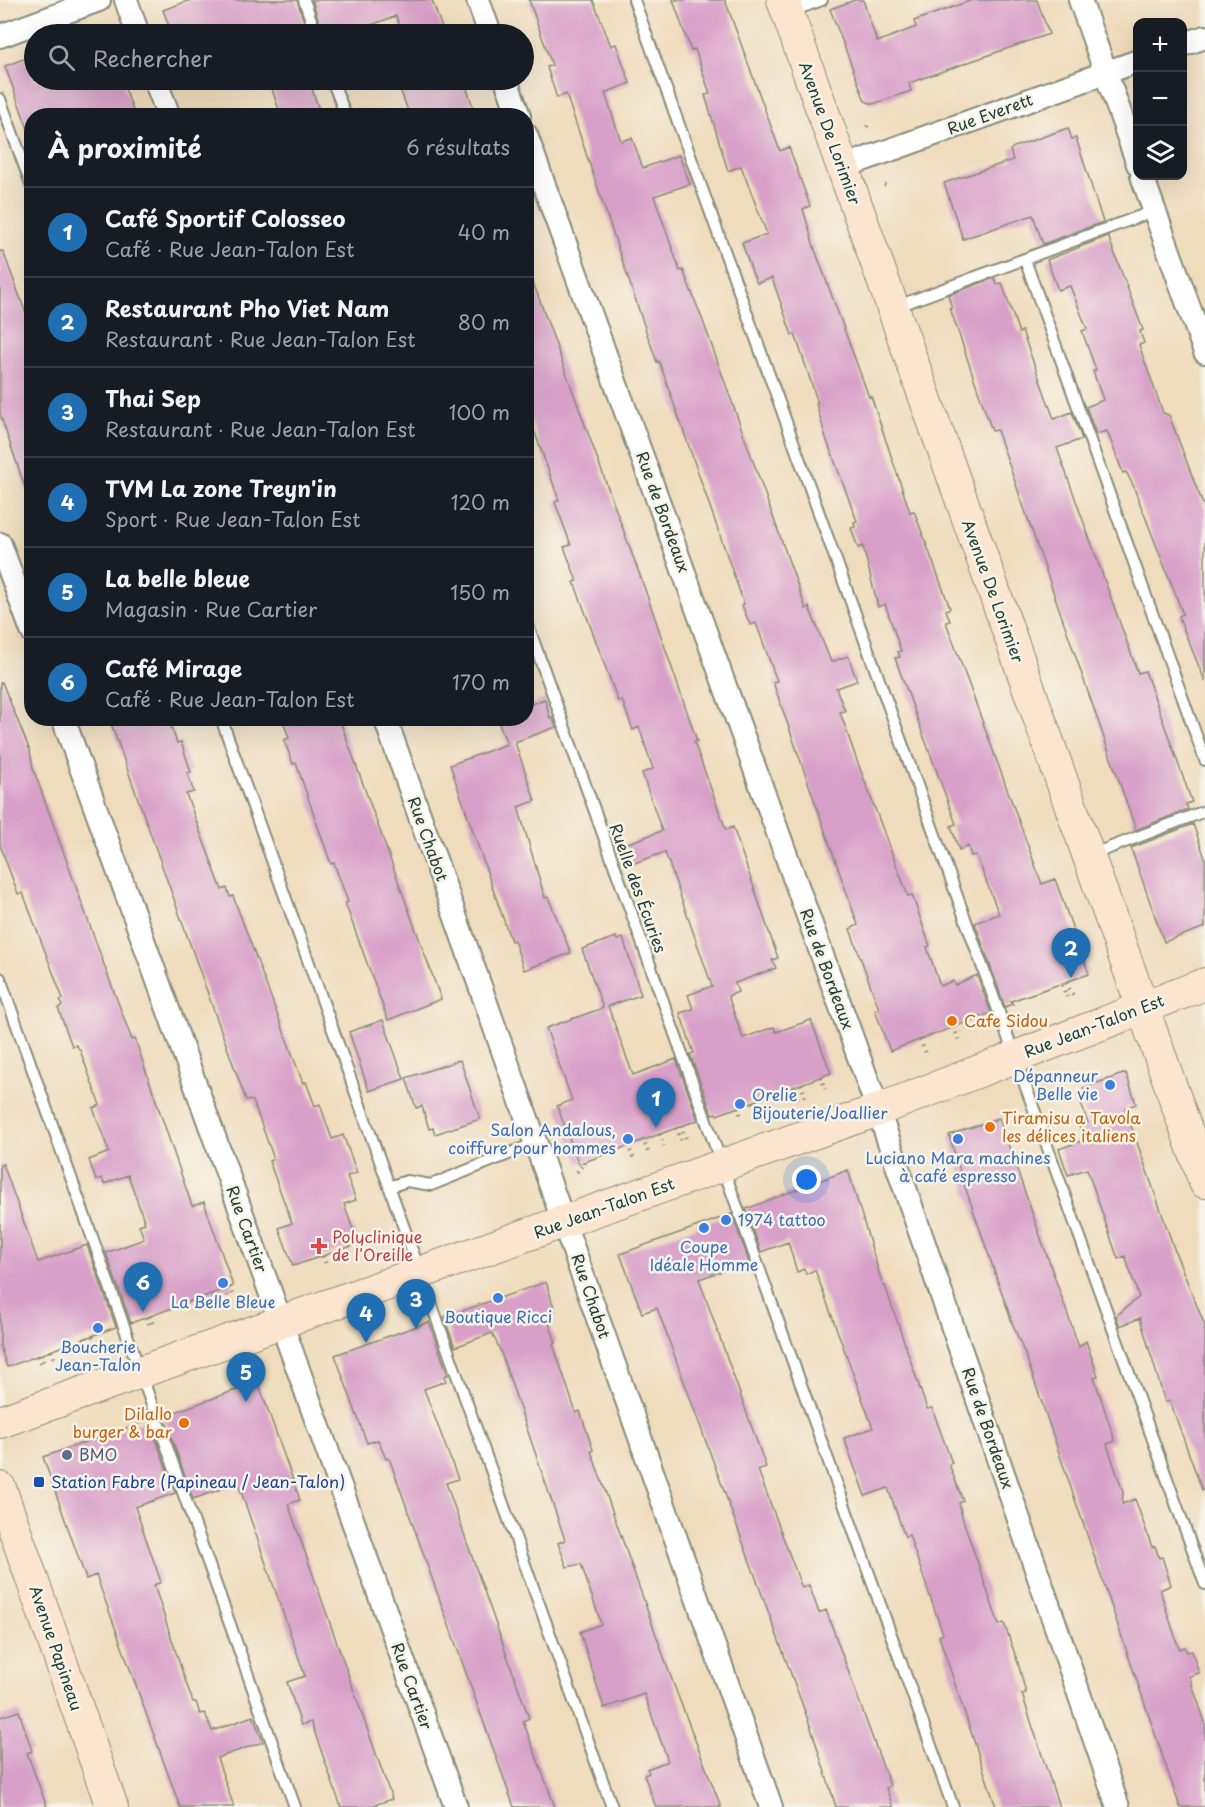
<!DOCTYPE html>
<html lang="fr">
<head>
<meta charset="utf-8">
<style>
  body { margin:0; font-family:"Playpen Sans",sans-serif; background:#20242c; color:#f1f3f6 }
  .controls { position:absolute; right:18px; top:18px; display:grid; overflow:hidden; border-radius:12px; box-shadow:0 6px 24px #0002 }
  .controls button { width:54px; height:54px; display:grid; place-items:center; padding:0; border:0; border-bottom:2px solid #363941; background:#171b24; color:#f1f3f6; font:30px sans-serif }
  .you { position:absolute; left:807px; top:1180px; width:21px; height:21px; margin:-15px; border:4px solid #fff; border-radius:50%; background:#1a73e8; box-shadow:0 0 0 9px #1a73e833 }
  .badge { display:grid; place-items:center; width:39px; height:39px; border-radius:50%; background:#1f6fb2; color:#fff; font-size:20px; font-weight:700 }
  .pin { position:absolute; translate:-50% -50px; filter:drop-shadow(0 2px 3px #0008) }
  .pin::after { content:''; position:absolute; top:32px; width:21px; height:18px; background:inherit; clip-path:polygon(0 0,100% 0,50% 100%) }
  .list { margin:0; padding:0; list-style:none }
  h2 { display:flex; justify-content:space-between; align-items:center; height:78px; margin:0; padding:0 24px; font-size:26px }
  h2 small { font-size:20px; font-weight:400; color:#9ea1a6 }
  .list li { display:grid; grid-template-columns:39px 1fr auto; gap:18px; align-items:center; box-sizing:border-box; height:90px; padding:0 24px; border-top:2px solid #363941 }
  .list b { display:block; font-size:22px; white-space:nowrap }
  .list p { margin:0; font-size:20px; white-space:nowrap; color:#9ea1a6 }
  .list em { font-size:20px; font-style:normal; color:#9ea1a6 }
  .icon { flex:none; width:33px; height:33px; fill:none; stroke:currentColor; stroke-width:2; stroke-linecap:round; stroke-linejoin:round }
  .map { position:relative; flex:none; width:1205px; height:1807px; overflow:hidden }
  .search { position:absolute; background:#171b24; box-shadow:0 6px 24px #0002; left:24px; top:24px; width:510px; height:66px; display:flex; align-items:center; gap:15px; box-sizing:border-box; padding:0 21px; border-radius:33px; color:#9ea1a6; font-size:22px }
  .panel { position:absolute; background:#171b24; box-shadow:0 6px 24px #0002; left:24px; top:108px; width:510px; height:618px; border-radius:24px }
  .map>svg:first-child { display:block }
  .building { fill:#d89fc8 }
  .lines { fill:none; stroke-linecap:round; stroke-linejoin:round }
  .service-casing { stroke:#878c78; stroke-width:14 }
  .minor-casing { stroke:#878c78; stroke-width:26 }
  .secondary-casing { stroke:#878c78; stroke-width:34 }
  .path { stroke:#878c78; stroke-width:4; stroke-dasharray:1.5 4.5; stroke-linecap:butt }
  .service { stroke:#fff; stroke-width:10 }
  .minor { stroke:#fff; stroke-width:22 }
  .secondary { stroke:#fbe5cf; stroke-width:32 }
  .food-dot { fill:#e8710a; stroke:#f7f3e8; stroke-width:2 }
  .shop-dot { fill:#3f7fe0; stroke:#f7f3e8; stroke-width:2 }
  .health-dot { fill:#e0444e; stroke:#f7f3e8; stroke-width:2 }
  .service-dot { fill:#5c6f8a; stroke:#f7f3e8; stroke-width:2 }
  .transit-dot { fill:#1a4fb4; stroke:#f7f3e8; stroke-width:2 }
  .labels { text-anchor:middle; stroke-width:5; stroke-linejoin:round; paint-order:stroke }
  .street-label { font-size:16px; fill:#1f3d34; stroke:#f7f3e8 }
  .food-label { font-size:16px; fill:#c56008; stroke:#f7f3e8; text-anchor:start }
  .shop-label { font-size:16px; fill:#366cbe; stroke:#f7f3e8 }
  .health-label { font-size:16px; fill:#be3a42; stroke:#f7f3e8; text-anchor:start }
  .service-label { font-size:16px; fill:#4e5e75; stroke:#f7f3e8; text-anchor:start }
  .transit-label { font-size:16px; fill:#164399; stroke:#f7f3e8; text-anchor:start }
</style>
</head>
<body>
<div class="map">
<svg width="1205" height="1807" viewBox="0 0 1205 1807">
  <rect width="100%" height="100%" fill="#f7f3e8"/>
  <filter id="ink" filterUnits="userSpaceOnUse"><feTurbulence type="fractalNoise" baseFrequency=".0167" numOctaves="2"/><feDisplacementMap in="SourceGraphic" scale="12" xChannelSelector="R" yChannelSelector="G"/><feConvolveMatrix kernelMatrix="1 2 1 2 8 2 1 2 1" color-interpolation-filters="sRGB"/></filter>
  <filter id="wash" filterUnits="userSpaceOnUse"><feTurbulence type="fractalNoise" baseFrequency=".008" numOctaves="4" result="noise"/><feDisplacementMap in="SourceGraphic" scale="24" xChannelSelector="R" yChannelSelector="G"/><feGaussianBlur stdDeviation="1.35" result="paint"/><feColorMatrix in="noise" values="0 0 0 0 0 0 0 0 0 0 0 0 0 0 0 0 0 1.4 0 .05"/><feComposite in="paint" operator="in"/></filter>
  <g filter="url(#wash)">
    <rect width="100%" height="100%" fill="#efdcbc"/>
    <g id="blocks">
      <path class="building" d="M191,0H297L308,34H172L163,10Z
        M312,0H432L444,34H403L396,16L346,34H323Z
        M529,0H593L611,46L616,44L630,83L605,93L621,141L632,138L643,168L679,155L690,184L654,196L680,271L683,270L703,321L806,609L809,607L831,662L848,656L857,681L836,688L845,711L840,712L856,758L908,896L912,895L930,946L927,947L940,986L953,981L955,985L977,975L991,1013L890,1051L875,1010L879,1009L850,929L858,925L773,682L777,681L756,623L750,625L742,605L744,604L659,361L657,362L646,331L566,94L557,98L551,80L547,67L552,65Z
        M673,0H725L780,151L789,147L810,206L803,209L814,247L869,397L871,396L910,512L914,511L950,608L946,610L950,621L946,622L1006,786L1042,884L1055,879L1089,974L1011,1001L1013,1004L1005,1007L975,923L999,914L976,855L971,856L968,846L959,850L951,826L956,824L895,658L900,657L898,652L901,651L885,604L878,607L863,546L858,548L851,528L855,527L854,522L857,521L826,438L816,403H818L795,334L792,335L772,278L757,283L752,272L742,243L767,234L741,166L728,171L705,95L710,94L695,49L691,51Z
        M855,0H863L877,42L916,27L914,21L972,0H1037L1049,34L909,83L911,91L873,104L865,101L830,9Z
        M34,55V80H122L135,116H32V140L5,66Z
        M269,80H309L321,116H281Z
        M401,80H464L476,116H410L400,89L404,87Z
        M1068,128L1072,139L1076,138L1103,222L1043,244L1033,215L963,239L944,183L1013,160L1010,150L1014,147Z
        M1108,236L1143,330L1140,331L1144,343L1139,345L1163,413L1169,415L1205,510V681L1181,623L1179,616L1183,614L1132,483L1126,472L1123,473L1107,431L1096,434L1086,407L1103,400L1093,371L1096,370L1082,331L1087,329L1070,286L1058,290L1047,260Z
        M0,251H3L25,311L32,309V495L28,496L0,414Z
        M526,271H529L647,595L697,741L694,742L726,830L733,827L778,958L772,960L776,968L735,983L738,992L728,996L743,1038L774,1027L776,1032L811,1020L831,1073L717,1115L716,1113L712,1114L690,1054L694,1053L680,1013L693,1009L688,995L712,986L665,852L632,864L625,844L662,831L642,773L653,769L639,727L633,730L622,700L618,701L574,582L577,581L564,547L571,545L555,502L559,500L526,408Z
        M994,278L997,284L1002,283L1019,333L1022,331L1054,419L1072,412L1082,439L1057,448L1138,673L1145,671L1192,802L1186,804L1188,809L1136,830L997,430L992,431L950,308H952L948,295Z
        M2,682L30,751L33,768L110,981L132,1040L135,1039L192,1206L204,1202L233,1286L131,1323L106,1253L144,1239L139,1225L145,1223L128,1175L104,1184L102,1178L96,1180L89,1160L109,1152L93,1108L100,1105L80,1050L76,1045L72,1046L58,1008L62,1006L60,1000L63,999L23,893L18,894L0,845V683Z
        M545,699L550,718H553L556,727L515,742L535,801L518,807L545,898L548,897L571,953L524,970L514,940L511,941L450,765L507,744L497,718H526V706Z
        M109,718H168L177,743L181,742L191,772L187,773L194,792L186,794L222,890L227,888L230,897L233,896L303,1083L306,1082L315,1106L320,1104L332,1139L343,1135L349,1151L357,1173L347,1176L356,1200L344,1204L358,1244L293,1266L279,1228L292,1223L269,1161L274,1159L253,1101L246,1100Z
        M282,718H339L441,999L388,1020L345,903L348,902L334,863L331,864L296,763L293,764L284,740L289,738Z
        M1193,824L1205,858V927L1164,942L1131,848Z
        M616,937L617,940L623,938L641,995L608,1006L633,1075L676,1059L698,1120L579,1164L557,1106L572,1100L546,1028L603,1008L582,949Z
        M383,1020L404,1079L369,1091L349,1032Z
        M460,1060L480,1119L435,1134L433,1128L429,1129L422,1106L416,1108L406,1078Z
        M1126,1073L1136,1104L1125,1108L1176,1254L1205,1326V1489L1202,1490L1170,1401L1165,1402L1140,1318L1120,1326L1116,1316L1139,1297L1125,1256L1118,1259L1087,1169L1068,1175L1059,1149L1084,1140L1079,1126L1088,1123L1078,1095L1085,1093L1083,1088Z
        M999,1118L1079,1347L1086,1341L1098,1376L1094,1377L1115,1441L1107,1444L1123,1492L1122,1504L1135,1499L1152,1547L1155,1546L1159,1558L1162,1557L1171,1585L1160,1590L1179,1649L1185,1647L1187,1652L1192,1651L1199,1673L1189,1676L1205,1722V1807H1180L1027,1359L1013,1325L962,1178L949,1135Z
        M3,1164L38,1262L87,1245L116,1327L7,1367L0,1346V1165Z
        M848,1170L883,1286H885L927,1409L932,1408L952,1463L949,1464L963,1501L959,1503L962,1517L999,1625L1004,1623L1018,1663L1026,1693L1022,1694L1059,1807H996L939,1636L943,1634L909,1535L905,1537L888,1488L865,1496L844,1438L873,1428L815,1270L806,1274L804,1269L797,1272L788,1242L761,1252L746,1209Z
        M732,1214L749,1262L699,1279L766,1467L758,1470L802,1588L809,1585L819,1613L826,1610L890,1786L886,1788L893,1807H836L812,1731L657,1308L642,1313L620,1254Z
        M546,1282L555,1311L546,1314L556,1343L553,1344L576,1413L580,1411L593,1450L591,1451L672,1680L721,1807H656L644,1775L649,1773L647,1769L668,1761L644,1694L604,1708L580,1632L601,1624L599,1617L581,1564L567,1567L558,1543L565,1540L500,1350L492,1333L455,1347L444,1317Z
        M429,1322L448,1375L444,1376L446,1381L424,1389L458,1479L446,1483L529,1718L523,1721L555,1807H514L389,1458L386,1459L378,1440L367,1443L335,1355Z
        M258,1382L300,1500L288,1504L392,1799L368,1807H341L311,1722L301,1725L287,1682L305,1676L238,1483L193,1499L164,1416Z
        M149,1420L175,1493L135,1507L161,1582L154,1585L183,1674L193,1702H196L200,1714L205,1713L212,1731L253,1716L263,1742L217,1758L234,1807H180L96,1575L86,1579L43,1457Z
        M19,1711L32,1751L27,1753L47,1807H0V1717Z"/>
    </g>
  </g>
  <g filter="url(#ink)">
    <use href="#blocks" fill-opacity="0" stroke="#878c78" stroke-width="1.5"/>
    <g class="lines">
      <defs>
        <path id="service" d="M304,0L316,34
          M634,0L1205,1584
          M789,12L822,0
          M332,80L346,116
          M0,99L32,187
          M1025,260L1205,760
          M895,307L1154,211
          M526,620L953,1807
          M221,718L612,1807
          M1091,855L1205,811
          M0,978L295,1807
          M389,1187L407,1181L431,1185L536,1143"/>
        <path id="minor" d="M126,0L138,34
          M478,0L490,34
          M1080,0L1138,164
          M0,36L99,0
          M1182,45L1205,37
          M155,80L169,116
          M506,80L519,116
          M526,135L878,1110L1118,1807
          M843,167L1138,61
          M1142,176L1205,352
          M0,544L32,631
          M63,718L456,1807
          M385,718L771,1807"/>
        <path id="secondary" d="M783,0L1205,1182
          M0,1422L878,1110L1205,984
          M0,1488L112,1807"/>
      </defs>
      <use href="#service" class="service-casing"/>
      <use href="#minor" class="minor-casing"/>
      <use href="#secondary" class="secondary-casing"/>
      <path class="path" d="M867,127L868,124
        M884,185L887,186
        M1066,983L1073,995
        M1062,985L1067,997
        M954,1027L959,1040
        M920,1040L926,1053
        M821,1077L825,1089
        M801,1084L805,1097
        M794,1087L798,1099
        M765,1097L769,1108
        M753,1102L757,1113
        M739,1107L741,1119
        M680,1126L686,1138
        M676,1128L681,1140
        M660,1134L664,1146
        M643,1139L648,1152
        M628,1145L633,1158
        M577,1172L585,1162
        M323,1256L327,1267
        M230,1287L233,1294
        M226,1289L228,1296
        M196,1300L199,1307
        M150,1316L153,1324
        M147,1317L150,1326
        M93,1336L97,1345
        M87,1337L91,1347
        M84,1338L88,1348
        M51,1351L55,1360
        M42,1354L45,1363
        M38,1356L41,1365"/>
      <use href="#service" class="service"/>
      <use href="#minor" class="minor"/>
      <use href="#secondary" class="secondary"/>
    </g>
  </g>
  <g class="food-dot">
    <circle cx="952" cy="1021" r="6"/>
    <circle cx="990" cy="1127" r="6"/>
    <circle cx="184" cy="1423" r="6"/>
  </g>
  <g class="shop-dot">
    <circle cx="1110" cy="1085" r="6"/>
    <circle cx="740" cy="1104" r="6"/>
    <circle cx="628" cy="1139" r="6"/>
    <circle cx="958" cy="1139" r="6"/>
    <circle cx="726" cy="1220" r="6"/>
    <circle cx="704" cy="1228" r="6"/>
    <circle cx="223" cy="1283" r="6"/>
    <circle cx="498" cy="1298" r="6"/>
    <circle cx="98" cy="1328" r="6"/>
  </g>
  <path class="health-dot" d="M316 1237h6v6h6v6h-6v6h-6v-6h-6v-6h6z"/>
  <circle class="service-dot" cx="67" cy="1455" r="6"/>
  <rect class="transit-dot" x="33" y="1476" width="12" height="12" rx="3"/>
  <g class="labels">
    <g class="street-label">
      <text transform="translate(990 114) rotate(-20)" y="6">Rue Everett</text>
      <text transform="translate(830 133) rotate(70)" y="6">Avenue De Lorimier</text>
      <text transform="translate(663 512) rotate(70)" y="6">Rue de Bordeaux</text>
      <text transform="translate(993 591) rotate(70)" y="6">Avenue De Lorimier</text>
      <text transform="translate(428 839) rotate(70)" y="6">Rue Chabot</text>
      <text transform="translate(638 888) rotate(70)" y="6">Ruelle des Écuries</text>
      <text transform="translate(827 969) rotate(70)" y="6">Rue de Bordeaux</text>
      <text transform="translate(1094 1026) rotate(-21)" y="6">Rue Jean-Talon Est</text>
      <text transform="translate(604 1208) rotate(-20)" y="6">Rue Jean-Talon Est</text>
      <text transform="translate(247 1229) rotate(70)" y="6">Rue Cartier</text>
      <text transform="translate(591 1296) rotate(71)" y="6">Rue Chabot</text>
      <text transform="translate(988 1428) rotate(71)" y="6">Rue de Bordeaux</text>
      <text transform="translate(56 1648) rotate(71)" y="6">Avenue Papineau</text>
      <text transform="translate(412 1686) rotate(70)" y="6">Rue Cartier</text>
    </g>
    <g class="food-label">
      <text x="964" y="1027">Cafe Sidou</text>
      <text x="1002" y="1124">Tiramisu a Tavola<tspan x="1002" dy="18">les délices italiens</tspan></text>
      <text x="172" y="1420" text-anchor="end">Dilallo<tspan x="172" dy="18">burger &amp; bar</tspan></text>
    </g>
    <g class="shop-label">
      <text x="1098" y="1082" text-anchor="end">Dépanneur<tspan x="1098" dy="18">Belle vie</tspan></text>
      <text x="752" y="1101" text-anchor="start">Orelie<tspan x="752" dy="18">Bijouterie/Joallier</tspan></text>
      <text x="616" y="1136" text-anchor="end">Salon Andalous,<tspan x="616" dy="18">coiffure pour hommes</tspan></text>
      <text x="958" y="1164">Luciano Mara machines<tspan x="958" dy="18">à café espresso</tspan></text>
      <text x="738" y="1226" text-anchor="start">1974 tattoo</text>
      <text x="704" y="1253">Coupe<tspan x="704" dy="18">Idéale Homme</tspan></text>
      <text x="223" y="1308">La Belle Bleue</text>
      <text x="498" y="1323">Boutique Ricci</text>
      <text x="98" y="1353">Boucherie<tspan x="98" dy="18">Jean-Talon</tspan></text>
    </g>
    <g class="health-label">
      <text x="332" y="1243">Polyclinique<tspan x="332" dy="18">de l'Oreille</tspan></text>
    </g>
    <g class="service-label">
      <text x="79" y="1461">BMO</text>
    </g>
    <g class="transit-label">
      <text x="51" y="1488">Station Fabre (Papineau / Jean-Talon)</text>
    </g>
  </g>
</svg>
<div class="controls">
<button>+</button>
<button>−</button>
<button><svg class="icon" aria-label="layers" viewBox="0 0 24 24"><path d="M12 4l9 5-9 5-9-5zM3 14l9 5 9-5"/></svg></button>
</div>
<div class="you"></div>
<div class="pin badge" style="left:656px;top:1128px">1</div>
<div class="pin badge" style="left:1071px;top:978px">2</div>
<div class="pin badge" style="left:416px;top:1329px">3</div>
<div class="pin badge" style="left:366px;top:1343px">4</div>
<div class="pin badge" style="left:246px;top:1402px">5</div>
<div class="pin badge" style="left:143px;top:1312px">6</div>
<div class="search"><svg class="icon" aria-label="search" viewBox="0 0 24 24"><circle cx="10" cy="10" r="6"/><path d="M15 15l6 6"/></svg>Rechercher</div>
<section class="panel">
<h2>À proximité<small>6 résultats</small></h2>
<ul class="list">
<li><span class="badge">1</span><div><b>Café Sportif Colosseo</b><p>Café · Rue Jean-Talon Est</p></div><em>40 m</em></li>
<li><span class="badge">2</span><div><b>Restaurant Pho Viet Nam</b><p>Restaurant · Rue Jean-Talon Est</p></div><em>80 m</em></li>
<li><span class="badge">3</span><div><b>Thai Sep</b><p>Restaurant · Rue Jean-Talon Est</p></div><em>100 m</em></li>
<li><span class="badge">4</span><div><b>TVM La zone Treyn'in</b><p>Sport · Rue Jean-Talon Est</p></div><em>120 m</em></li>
<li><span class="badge">5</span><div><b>La belle bleue</b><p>Magasin · Rue Cartier</p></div><em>150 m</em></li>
<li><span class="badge">6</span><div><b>Café Mirage</b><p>Café · Rue Jean-Talon Est</p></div><em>170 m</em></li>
</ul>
</section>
</div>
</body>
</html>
